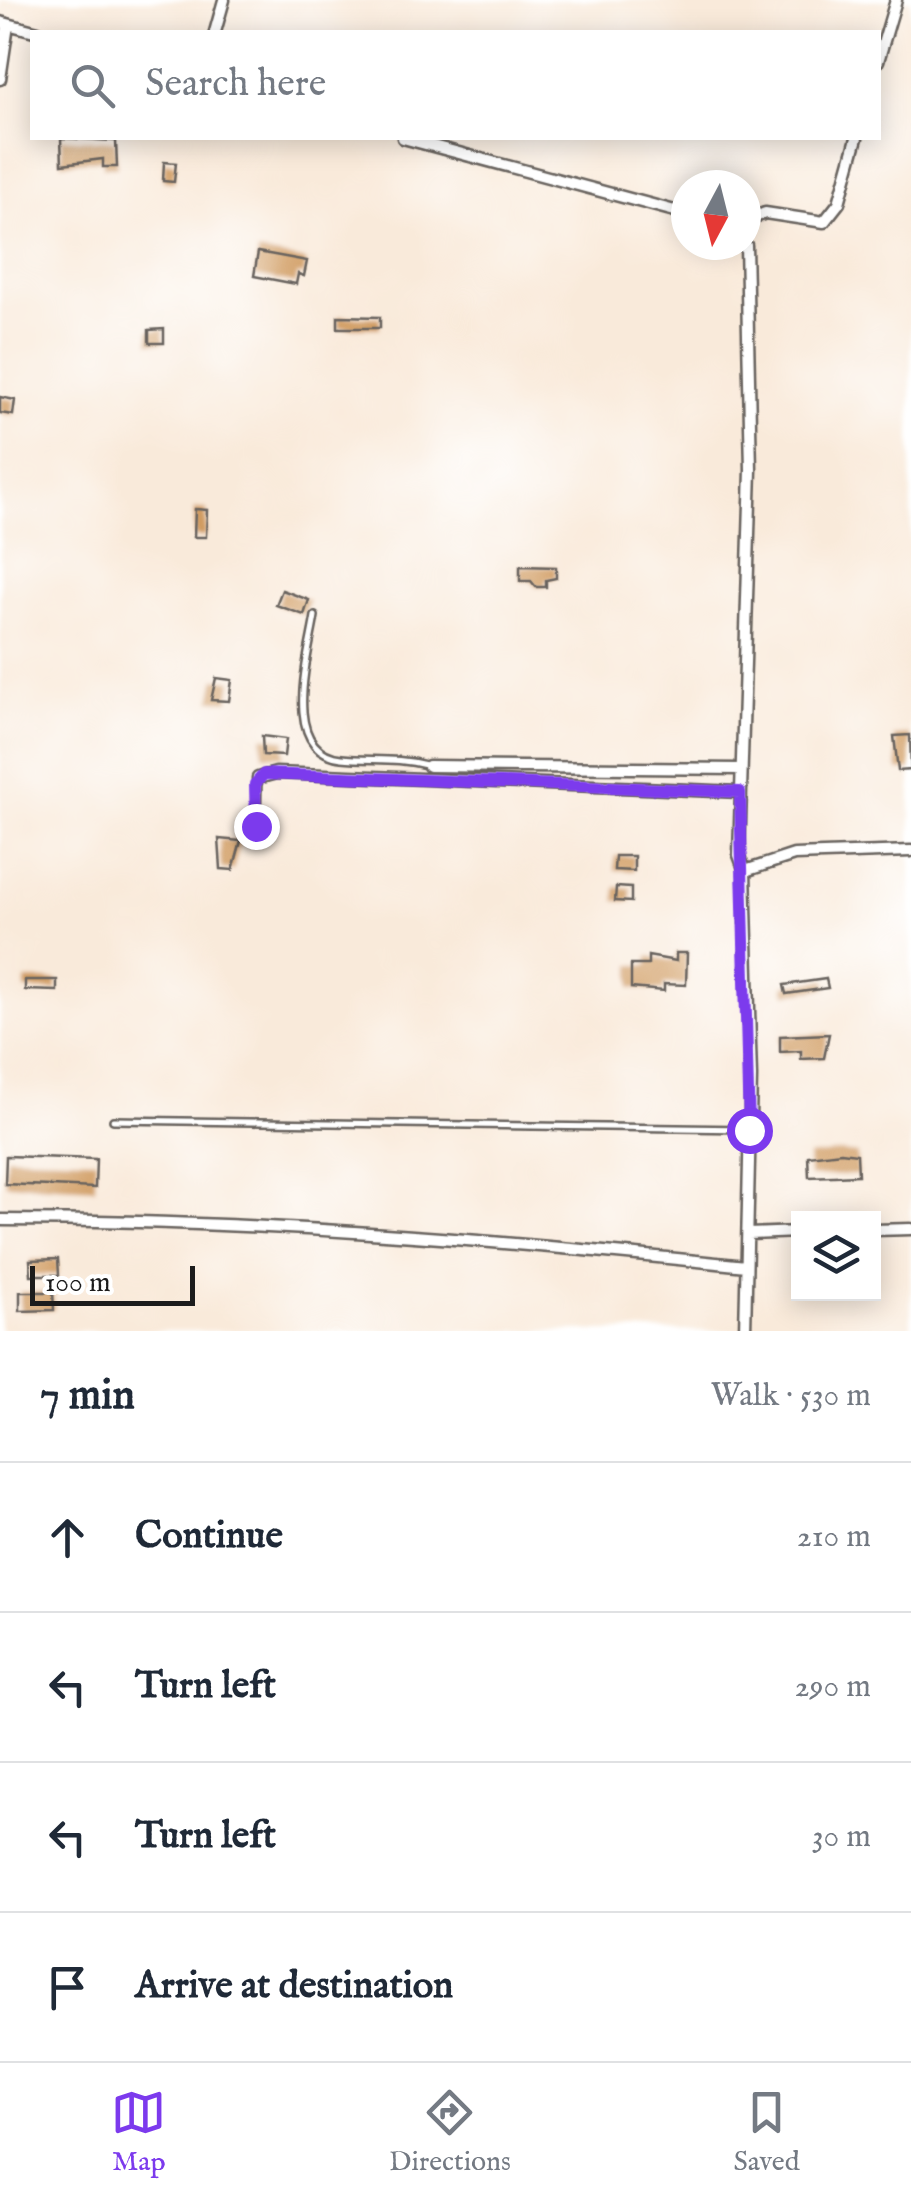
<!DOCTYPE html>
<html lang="en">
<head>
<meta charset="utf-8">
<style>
  body { margin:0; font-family:"IM FELL English",serif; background:#f6f6f7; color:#1f2937 }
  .controls { position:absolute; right:30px; bottom:30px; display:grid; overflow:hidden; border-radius:0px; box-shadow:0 5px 25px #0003 }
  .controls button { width:90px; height:90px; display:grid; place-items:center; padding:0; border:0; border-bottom:2px solid #e0e1e3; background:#fff; color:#1f2937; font:50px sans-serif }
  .compass { position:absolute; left:671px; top:170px; width:90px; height:90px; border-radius:50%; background:#fff; box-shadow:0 5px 25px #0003; rotate:187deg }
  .scale { position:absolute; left:30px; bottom:25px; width:165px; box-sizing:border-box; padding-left:10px; border:5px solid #1c1c1c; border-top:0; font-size:28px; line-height:35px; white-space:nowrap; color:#1c1c1c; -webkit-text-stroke:8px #fff; paint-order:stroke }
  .stop { position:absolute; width:30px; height:30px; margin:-22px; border:8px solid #7c3aed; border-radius:50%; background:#fff }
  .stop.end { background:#7c3aed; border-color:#fff; box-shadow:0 2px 10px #0008 }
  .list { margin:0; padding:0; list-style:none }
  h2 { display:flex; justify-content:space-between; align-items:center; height:130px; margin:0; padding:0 40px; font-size:42px }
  h2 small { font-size:32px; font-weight:400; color:#747a83 }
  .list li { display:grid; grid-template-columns:65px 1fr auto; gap:30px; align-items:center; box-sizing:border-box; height:150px; padding:0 40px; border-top:2px solid #e0e1e3 }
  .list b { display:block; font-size:38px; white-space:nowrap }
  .list em { font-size:32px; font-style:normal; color:#747a83 }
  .icon { flex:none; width:55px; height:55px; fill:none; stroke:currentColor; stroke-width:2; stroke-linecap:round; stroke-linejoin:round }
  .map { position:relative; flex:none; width:911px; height:1331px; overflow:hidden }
  .search { position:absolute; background:#fff; box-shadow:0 5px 25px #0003; left:30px; right:30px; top:30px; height:110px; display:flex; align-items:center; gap:25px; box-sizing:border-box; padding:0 35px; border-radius:0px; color:#747a83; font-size:38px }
  .sheet { height:730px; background:#fff }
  nav { display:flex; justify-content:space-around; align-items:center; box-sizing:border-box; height:140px; border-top:2px solid #e0e1e3; background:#fff; font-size:28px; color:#747a83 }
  nav a { display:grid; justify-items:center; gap:5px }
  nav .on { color:#7c3aed }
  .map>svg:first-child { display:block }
  .building { fill:#d09b60 }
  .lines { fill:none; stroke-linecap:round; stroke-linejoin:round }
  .service-casing { stroke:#69645e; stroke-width:10 }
  .minor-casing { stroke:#69645e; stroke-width:15 }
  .service { stroke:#fff; stroke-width:5 }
  .minor { stroke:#fff; stroke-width:10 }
  .route { stroke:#7c3aed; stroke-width:12 }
</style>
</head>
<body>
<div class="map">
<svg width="911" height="1331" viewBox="0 0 911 1331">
  <rect width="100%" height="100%" fill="#fff"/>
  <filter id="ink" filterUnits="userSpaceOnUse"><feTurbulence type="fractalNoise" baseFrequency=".01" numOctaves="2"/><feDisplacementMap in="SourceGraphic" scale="20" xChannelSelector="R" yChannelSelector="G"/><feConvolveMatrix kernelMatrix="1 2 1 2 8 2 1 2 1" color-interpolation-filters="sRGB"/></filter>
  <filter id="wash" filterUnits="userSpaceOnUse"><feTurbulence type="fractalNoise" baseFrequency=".0048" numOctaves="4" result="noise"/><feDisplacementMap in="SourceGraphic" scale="40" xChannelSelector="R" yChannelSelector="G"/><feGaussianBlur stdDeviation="2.25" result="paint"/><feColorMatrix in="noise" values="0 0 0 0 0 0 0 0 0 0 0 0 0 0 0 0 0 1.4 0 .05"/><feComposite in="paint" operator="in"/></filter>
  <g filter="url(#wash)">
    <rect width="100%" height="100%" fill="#f9eada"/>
    <g id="blocks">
      <path class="building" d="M61,138L116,141L117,167H103V159L62,164Z
        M164,162L176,163L174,182L163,181Z
        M258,252L307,261L304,276L298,274L296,284L254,276Z
        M338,316L380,317V328H338Z
        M164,329V343H149V330Z
        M0,397L15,400L13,415L0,413Z
        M195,509L207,510L206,537H194Z
        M520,566L556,567V578L546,580V587H536L531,581H520Z
        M282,590L309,600L304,615L276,605Z
        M216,678L232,680L229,701L211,700Z
        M910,735L911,770L898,771L894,736Z
        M262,736L286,739L284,756L263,755Z
        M219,839L241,841L233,870L221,869Z
        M615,856H634V871L614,870Z
        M616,887L631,888V902L615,901Z
        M676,953H687L686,985L664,984V991L631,988V965H648V956L676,961Z
        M826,979L828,988L786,994L784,985Z
        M25,980H57V991L25,990Z
        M829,1034L824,1058L801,1059V1051L780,1052V1036Z
        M841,1152L857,1154L858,1175L809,1177L808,1156Z
        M6,1156L96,1159L95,1188L5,1184Z
        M58,1259L59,1275H31L30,1260Z
        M20,1292H53L54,1310L20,1311Z"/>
    </g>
  </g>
  <g filter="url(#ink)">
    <use href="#blocks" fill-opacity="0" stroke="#69645e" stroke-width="2.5"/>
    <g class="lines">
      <defs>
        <path id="service" d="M315,616C309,655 279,752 342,758C371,761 397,757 426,765
          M257,827L258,778
          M113,1120L749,1129"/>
        <path id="minor" d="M0,22L38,32
          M215,32L224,0
          M878,61L896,0
          M0,79L8,25
          M403,138L686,214
          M746,221L765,213L824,222L839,203L857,138
          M429,766L741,769
          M258,778L276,773L740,792
          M745,871L739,855L751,470L746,245
          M0,1220C250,1220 498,1240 746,1266
          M874,1230L911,1229
          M748,1234L798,1232
          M745,1331L751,1077L745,871L794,855L911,851"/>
      </defs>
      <use href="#service" class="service-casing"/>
      <use href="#minor" class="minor-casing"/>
      <use href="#service" class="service"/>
      <use href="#minor" class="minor"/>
    </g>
  </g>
  <g class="lines" filter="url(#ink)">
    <path class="route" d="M256,826L255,784L264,774L740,792L749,1130"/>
  </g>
</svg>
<div class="controls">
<button><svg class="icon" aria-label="layers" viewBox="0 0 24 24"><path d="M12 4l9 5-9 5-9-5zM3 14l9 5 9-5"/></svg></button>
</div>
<svg class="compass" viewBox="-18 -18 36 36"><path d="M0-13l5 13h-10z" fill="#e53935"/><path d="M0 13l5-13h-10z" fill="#747a83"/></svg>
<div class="scale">100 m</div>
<div class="stop" style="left:749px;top:1130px"></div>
<div class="stop end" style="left:256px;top:826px"></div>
<div class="search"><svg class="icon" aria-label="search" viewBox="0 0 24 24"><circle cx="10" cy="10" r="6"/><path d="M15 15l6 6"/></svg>Search here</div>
</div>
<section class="sheet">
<h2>7 min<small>Walk · 530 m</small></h2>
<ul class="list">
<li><svg class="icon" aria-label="ahead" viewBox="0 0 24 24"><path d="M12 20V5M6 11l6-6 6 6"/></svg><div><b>Continue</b></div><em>210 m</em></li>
<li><svg class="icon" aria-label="left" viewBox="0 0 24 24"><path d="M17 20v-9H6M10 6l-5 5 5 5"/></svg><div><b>Turn left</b></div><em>290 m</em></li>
<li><svg class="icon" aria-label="left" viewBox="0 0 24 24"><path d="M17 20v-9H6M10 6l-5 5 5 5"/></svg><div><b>Turn left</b></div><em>30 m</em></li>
<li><svg class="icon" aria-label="arrive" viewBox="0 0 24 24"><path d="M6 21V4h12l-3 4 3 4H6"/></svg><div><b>Arrive at destination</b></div></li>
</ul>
</section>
<nav>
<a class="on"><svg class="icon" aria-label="map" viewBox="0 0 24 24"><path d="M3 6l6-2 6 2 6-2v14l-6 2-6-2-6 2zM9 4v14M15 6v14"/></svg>Map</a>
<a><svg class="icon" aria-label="directions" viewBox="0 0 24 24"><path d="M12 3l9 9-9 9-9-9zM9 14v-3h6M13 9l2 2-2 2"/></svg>Directions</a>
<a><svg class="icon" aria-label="saved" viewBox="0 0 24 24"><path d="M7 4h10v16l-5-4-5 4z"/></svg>Saved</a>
</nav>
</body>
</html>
